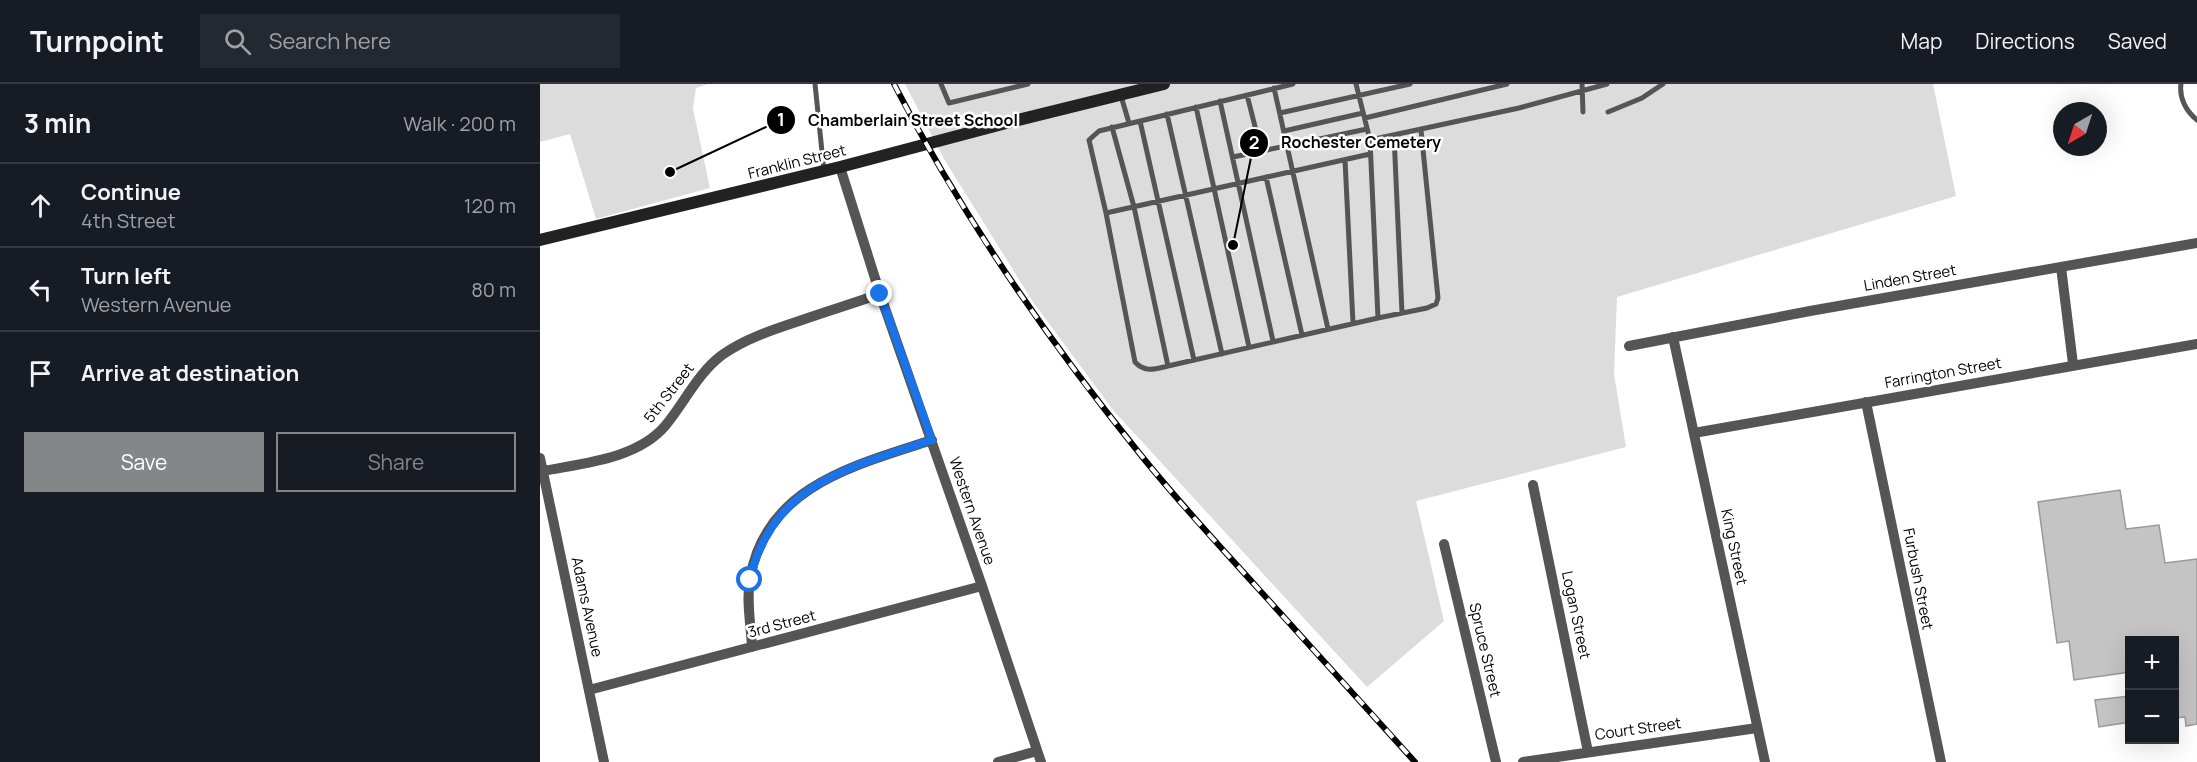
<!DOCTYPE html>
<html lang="en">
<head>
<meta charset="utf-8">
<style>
  body { margin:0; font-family:Manrope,sans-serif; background:#242831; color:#f1f3f6 }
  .controls { position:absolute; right:18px; bottom:18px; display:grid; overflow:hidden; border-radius:0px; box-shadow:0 6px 24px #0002 }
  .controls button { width:54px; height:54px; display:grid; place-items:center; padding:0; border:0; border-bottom:2px solid #363941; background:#171b24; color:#f1f3f6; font:30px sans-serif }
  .compass { position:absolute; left:1513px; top:18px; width:54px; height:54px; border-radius:50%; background:#171b24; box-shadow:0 6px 24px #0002; rotate:219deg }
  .stop { position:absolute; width:18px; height:18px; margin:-14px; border:4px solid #1a73e8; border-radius:50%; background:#fff }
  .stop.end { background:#1a73e8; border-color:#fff; box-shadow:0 2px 6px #0008 }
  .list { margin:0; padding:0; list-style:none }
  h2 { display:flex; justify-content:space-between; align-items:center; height:78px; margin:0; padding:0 24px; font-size:26px }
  h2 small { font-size:20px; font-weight:400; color:#9ea1a6 }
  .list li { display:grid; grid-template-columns:39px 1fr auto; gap:18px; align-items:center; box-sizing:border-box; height:84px; padding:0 24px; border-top:2px solid #363941 }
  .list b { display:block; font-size:22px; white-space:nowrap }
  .list p { margin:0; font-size:20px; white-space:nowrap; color:#9ea1a6 }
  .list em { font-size:20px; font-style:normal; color:#9ea1a6 }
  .actions { display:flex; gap:12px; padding:18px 24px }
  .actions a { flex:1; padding:14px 0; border:2px solid #858687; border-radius:0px; text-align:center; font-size:21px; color:#858687 }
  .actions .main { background:#858687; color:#fff }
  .icon { flex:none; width:33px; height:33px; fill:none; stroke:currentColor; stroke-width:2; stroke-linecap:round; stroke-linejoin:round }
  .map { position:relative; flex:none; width:1657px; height:678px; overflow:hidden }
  header { display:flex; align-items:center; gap:36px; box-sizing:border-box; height:84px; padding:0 30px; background:#171b24; border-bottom:2px solid #363941 }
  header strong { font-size:28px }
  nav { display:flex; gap:33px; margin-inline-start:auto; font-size:21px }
  .search { width:420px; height:54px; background:#242831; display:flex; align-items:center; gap:15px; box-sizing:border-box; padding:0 21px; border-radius:0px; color:#9ea1a6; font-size:22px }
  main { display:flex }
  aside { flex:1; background:#171b24 }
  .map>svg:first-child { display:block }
  .green { fill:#dcdcdc }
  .building { fill:#c4c4c4; stroke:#999; stroke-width:1.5 }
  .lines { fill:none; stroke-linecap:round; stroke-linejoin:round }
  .lane { stroke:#555; stroke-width:5 }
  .street { stroke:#555; stroke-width:10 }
  .secondary { stroke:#222; stroke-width:12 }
  .rail-casing { stroke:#000; stroke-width:6 }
  .rail { stroke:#fff; stroke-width:4; stroke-dasharray:11; stroke-linecap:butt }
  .route { stroke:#1a73e8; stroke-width:8 }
  .labels { text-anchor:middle; stroke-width:5; stroke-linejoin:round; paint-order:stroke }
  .street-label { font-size:15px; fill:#000; stroke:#fff }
  .leader { fill:none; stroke:#000; stroke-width:2 }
  .callout-dot { fill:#000; stroke:#fff; stroke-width:2 }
  .mark-label { font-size:18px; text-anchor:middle; font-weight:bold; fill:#fff }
  .callout-label { font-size:16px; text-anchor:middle; font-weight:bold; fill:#000; stroke:#fff; stroke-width:5; stroke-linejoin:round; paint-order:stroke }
</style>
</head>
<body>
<header>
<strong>Turnpoint</strong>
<div class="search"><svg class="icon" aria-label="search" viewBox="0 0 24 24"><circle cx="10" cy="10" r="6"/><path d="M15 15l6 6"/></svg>Search here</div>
<nav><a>Map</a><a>Directions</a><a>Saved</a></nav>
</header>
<main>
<aside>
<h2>3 min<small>Walk · 200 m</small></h2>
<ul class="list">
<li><svg class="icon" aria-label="ahead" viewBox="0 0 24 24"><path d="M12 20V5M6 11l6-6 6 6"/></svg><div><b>Continue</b><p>4th Street</p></div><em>120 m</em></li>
<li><svg class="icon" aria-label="left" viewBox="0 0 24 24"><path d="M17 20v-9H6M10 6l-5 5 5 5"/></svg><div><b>Turn left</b><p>Western Avenue</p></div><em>80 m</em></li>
<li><svg class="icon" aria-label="arrive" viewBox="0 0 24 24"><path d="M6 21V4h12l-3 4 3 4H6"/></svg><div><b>Arrive at destination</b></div></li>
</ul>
<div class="actions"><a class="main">Save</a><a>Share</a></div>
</aside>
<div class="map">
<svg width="1657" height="678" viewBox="0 0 1657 678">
  <rect width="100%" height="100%" fill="#fff"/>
  <path class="green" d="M0,0H168L156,4L153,25L170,104L56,135L30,50L0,58Z
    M365,0H1393L1416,112L1077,213L1074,290L1086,363L876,417L904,537L827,603L573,326L493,218L404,75Z"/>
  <path class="building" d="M1580,406L1586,445L1619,441L1625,479L1657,475V640L1646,642L1645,633L1635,634V556H1590V588L1534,596L1529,557L1517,559L1498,418Z
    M1590,612V638L1559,643L1555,616Z"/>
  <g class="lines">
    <path class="lane" d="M275,0L284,87
      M401,0L409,19L488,0
      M753,0L559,47L549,56L566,129L595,278C605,289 615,285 628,282L838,234L887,224L896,220L898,214L881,46
      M816,0L830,56L838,234
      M1042,0L1043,28
      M1641,0C1639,14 1646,27 1657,36
      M734,4L788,245
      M707,11L721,66
      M581,12L589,39
      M680,17L733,257
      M656,23L709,263
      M1068,28L1102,14L1123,0
      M740,29L870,0
      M627,30L682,270
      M825,34L967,0
      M600,37L654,276
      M572,43L594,123L628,282
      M744,47L823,29
      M854,51L862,229
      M830,56L979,24L1067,0
      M693,73L827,45
      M805,76L813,239
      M726,93L762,251
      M566,129L830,70"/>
    <path class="street" d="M300,83L340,210L442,502L501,678
      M1521,183L1533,280
      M1133,253L1225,678
      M1089,262L1270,227L1657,159
      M1326,318L1401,678
      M1154,349L1657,260
      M0,374L64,678
      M3,387C43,379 97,375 125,342C145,318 157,290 182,271C206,254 235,245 262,236C288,227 314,219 340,210
      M993,401L1048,668
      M904,460L956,678
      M212,563C211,541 206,517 210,495C225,402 316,381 392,356
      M49,606L442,502
      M458,678L497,667
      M983,678L1217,644"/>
    <path class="secondary" d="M0,156L300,83L470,38L624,0"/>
    <defs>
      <path id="rail" d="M354,0C422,132 507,255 600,370C636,415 675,457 714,500C767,559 822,619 875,678"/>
    </defs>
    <use href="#rail" class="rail-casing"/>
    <use href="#rail" class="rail"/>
  </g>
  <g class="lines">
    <path class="route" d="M210,496C231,400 310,383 392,356L340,210"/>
  </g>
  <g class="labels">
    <g class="street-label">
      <text transform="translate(257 78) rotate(-14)" y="5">Franklin Street</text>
      <text transform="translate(1370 194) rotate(-10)" y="5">Linden Street</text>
      <text transform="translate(1403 289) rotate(-10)" y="5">Farrington Street</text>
      <text transform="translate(129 309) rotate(-52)" y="5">5th Street</text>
      <text transform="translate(432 427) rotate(71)" y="5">Western Avenue</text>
      <text transform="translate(1194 463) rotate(78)" y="5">King Street</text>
      <text transform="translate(1378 495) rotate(79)" y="5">Furbush Street</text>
      <text transform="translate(47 523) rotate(78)" y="5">Adams Avenue</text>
      <text transform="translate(1036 531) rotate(78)" y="5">Logan Street</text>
      <text transform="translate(242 540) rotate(-15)" y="5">3rd Street</text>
      <text transform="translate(945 566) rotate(77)" y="5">Spruce Street</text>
      <text transform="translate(1098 645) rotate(-8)" y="5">Court Street</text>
    </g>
  </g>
  <path class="leader" d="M130 88L241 36M693 161L714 59"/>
  <g class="callout-dot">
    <circle cx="130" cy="88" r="6"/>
    <circle cx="693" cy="161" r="6"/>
    <circle cx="241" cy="36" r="15"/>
    <circle cx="714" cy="59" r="15"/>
  </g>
  <g class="mark-label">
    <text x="241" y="42">1</text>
    <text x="714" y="65">2</text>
  </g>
  <g class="callout-label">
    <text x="373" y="42">Chamberlain Street School</text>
    <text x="821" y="64">Rochester Cemetery</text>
  </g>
</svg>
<div class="controls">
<button>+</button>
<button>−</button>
</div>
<svg class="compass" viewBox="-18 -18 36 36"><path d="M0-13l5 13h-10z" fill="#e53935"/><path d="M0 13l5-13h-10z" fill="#9ea1a6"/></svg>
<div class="stop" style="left:210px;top:496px"></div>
<div class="stop end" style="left:340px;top:210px"></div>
</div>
</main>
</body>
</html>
